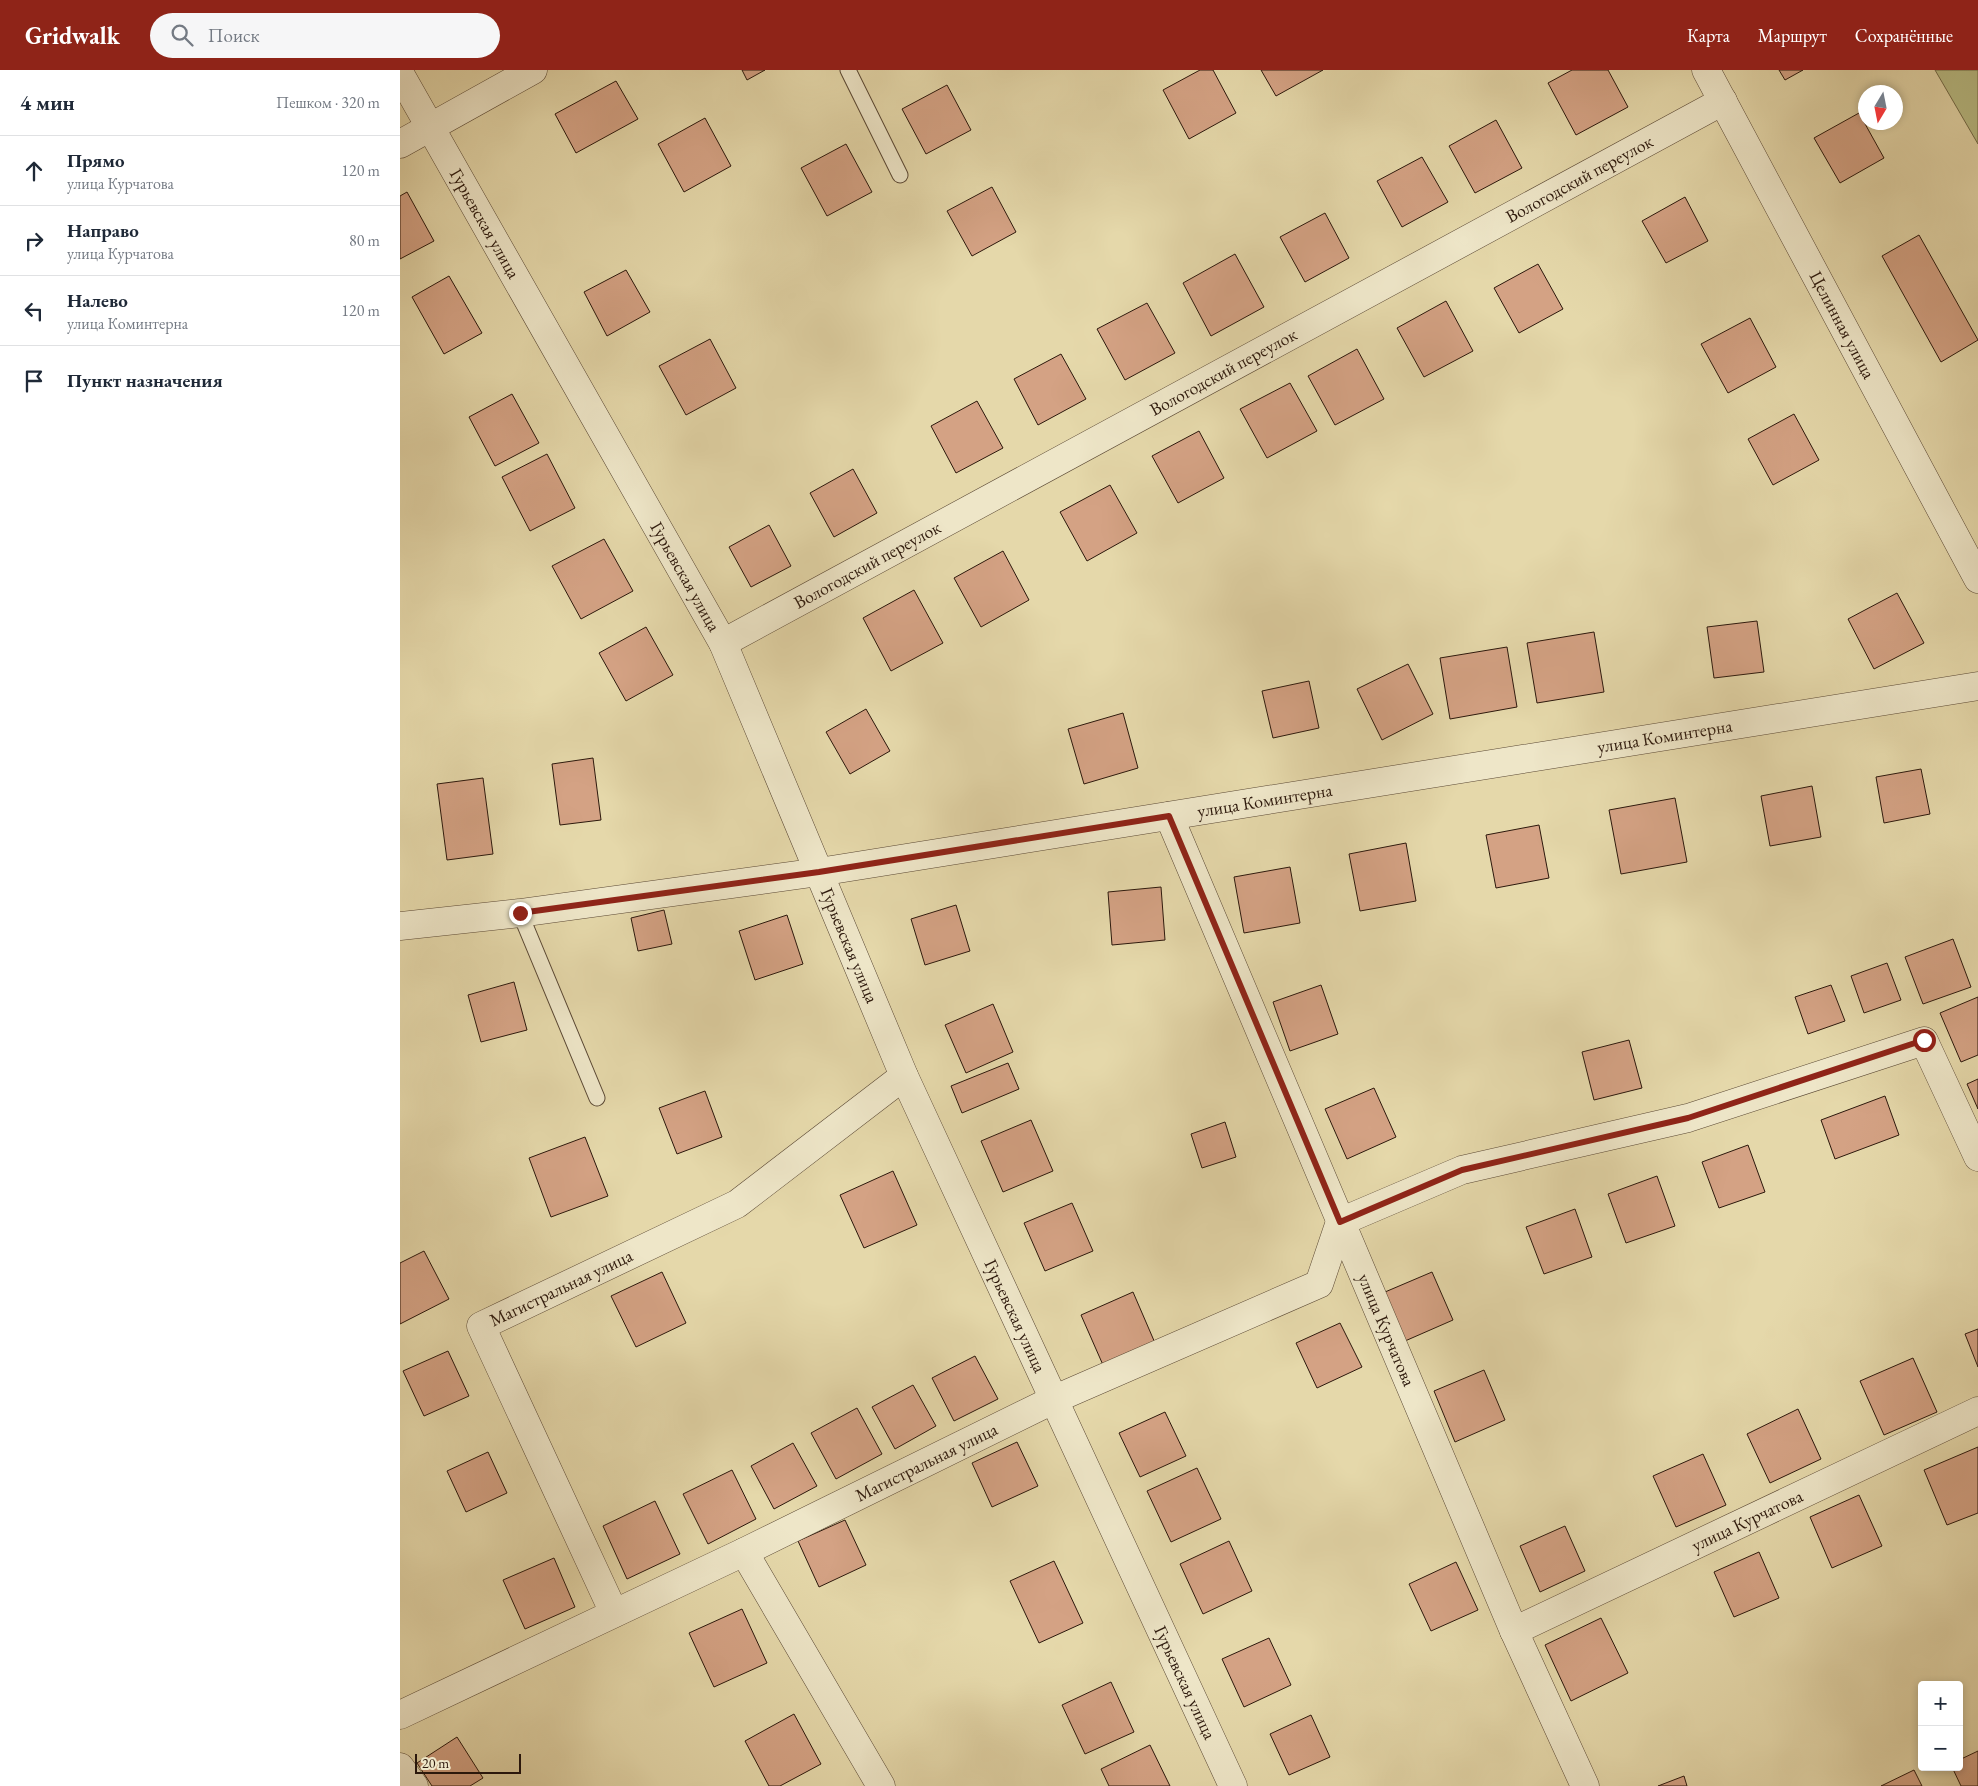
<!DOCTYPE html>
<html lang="ru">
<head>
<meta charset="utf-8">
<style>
  body { margin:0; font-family:"EB Garamond",serif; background:#f6f6f7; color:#1f2937 }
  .controls { position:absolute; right:15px; bottom:15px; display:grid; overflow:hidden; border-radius:5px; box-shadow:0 2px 8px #0003 }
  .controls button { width:45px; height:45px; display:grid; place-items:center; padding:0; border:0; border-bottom:1px solid #e0e1e3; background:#fff; color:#1f2937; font:25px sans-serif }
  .compass { position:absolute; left:1458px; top:15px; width:45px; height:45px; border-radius:50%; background:#fff; box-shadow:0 2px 8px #0003; rotate:190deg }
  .scale { position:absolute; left:15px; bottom:12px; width:106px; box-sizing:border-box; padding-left:5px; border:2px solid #2c180c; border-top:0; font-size:14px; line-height:18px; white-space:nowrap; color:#2c180c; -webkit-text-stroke:4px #eee6c8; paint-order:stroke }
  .stop { position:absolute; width:15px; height:15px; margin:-11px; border:4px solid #8f2418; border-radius:50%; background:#fff }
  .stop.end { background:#8f2418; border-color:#fff; box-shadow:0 1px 5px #0008 }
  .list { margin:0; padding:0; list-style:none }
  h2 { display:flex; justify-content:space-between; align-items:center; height:65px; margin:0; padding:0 20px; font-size:21px }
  h2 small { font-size:16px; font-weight:400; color:#747a83 }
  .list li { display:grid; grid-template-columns:32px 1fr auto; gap:15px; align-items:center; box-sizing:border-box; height:70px; padding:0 20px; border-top:1px solid #e0e1e3 }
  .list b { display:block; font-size:19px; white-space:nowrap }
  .list p { margin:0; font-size:16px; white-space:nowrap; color:#747a83 }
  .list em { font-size:16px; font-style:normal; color:#747a83 }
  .icon { flex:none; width:28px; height:28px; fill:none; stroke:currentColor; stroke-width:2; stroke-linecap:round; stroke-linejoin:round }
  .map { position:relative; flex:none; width:1578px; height:1716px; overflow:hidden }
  header { display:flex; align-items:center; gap:30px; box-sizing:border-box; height:70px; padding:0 25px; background:#8f2418; color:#fff }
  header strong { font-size:24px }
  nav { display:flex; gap:28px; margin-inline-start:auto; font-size:18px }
  .search { width:350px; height:45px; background:#f6f6f7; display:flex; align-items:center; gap:12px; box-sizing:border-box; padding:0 18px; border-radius:28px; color:#747a83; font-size:19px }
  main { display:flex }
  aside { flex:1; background:#fff }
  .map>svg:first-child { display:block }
  .green { fill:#b9bd85; stroke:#726a48 }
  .building { fill:#d4a284; stroke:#2c180c }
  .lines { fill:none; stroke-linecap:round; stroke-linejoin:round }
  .service-casing { stroke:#5a4834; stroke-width:17 }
  .minor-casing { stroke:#5a4834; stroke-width:29 }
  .service { stroke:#eee6c8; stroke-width:15 }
  .minor { stroke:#eee6c8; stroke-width:28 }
  .route { stroke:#8f2418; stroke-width:6 }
  .labels { text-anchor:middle; stroke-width:4; stroke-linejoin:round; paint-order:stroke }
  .street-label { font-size:18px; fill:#2c180c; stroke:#eee6c8 }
</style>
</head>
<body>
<header>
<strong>Gridwalk</strong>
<div class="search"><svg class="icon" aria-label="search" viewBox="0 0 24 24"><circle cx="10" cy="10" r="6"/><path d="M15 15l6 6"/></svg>Поиск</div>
<nav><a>Карта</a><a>Маршрут</a><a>Сохранённые</a></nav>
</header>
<main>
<aside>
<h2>4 мин<small>Пешком · 320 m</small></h2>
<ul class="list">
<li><svg class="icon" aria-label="ahead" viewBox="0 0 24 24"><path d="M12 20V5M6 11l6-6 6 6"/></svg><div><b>Прямо</b><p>улица Курчатова</p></div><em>120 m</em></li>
<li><svg class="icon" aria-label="right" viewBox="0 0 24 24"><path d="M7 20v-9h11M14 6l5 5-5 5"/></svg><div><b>Направо</b><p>улица Курчатова</p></div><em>80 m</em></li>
<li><svg class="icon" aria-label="left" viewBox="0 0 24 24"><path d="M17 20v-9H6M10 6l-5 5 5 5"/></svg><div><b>Налево</b><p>улица Коминтерна</p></div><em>120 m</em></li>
<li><svg class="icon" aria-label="arrive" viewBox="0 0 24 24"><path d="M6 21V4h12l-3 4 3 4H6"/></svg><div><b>Пункт назначения</b></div></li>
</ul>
</aside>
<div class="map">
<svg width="1578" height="1716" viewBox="0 0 1578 1716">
  <rect width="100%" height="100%" fill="#e5d8aa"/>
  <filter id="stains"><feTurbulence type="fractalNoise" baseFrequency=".004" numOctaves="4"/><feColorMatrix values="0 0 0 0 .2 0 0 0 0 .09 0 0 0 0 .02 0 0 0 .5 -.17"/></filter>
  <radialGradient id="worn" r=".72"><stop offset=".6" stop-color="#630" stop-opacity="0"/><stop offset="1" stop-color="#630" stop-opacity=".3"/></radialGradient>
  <path class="green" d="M1535,0H1578V74Z"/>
  <path class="building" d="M342,0H365L347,10Z
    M800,0H813L836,43L789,69L763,20Z
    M861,0H923L876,26Z
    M1172,0H1208L1228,37L1176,65L1148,13Z
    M1379,0H1403L1385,10Z
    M216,11L238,49L176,83L155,44Z
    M547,15L571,60L526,84L502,39Z
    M1459,43L1484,88L1440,113L1414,68Z
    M305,48L331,96L284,122L258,74Z
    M1096,50L1122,98L1075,123L1049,76Z
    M446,74L472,122L427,146L401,98Z
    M1022,87L1048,132L1002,157L977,111Z
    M592,117L616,162L572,186L547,141Z
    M7,122L34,171L0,189V126Z
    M1285,127L1308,171L1266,193L1242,151Z
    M925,143L949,188L905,212L880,167Z
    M1519,165L1578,270L1541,292L1482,186Z
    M835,184L864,237L811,266L783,213Z
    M1138,194L1163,239L1119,263L1094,218Z
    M226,200L250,242L207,266L184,222Z
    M49,206L82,263L44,284L12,227Z
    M1046,231L1073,281L1024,307L997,258Z
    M747,233L775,283L725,310L697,259Z
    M1350,248L1376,297L1328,323L1301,274Z
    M310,269L336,318L286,345L259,296Z
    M957,279L984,329L935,355L908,306Z
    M661,284L686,329L638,355L614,309Z
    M890,313L917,361L867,388L840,339Z
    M112,324L139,373L95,396L69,347Z
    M577,331L603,378L556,403L531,356Z
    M1394,344L1419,390L1373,415L1348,369Z
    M799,361L824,408L778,433L752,386Z
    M147,384L175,438L130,461L102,407Z
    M453,399L477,443L434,467L410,423Z
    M710,415L737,463L687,491L660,442Z
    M369,455L391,496L351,517L329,477Z
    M204,469L233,521L181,549L152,496Z
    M603,481L629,530L581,557L554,508Z
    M514,520L543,573L491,601L463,548Z
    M1497,523L1524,573L1474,599L1448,549Z
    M1357,551L1364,602L1314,608L1307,557Z
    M246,557L273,605L226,631L199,583Z
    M1194,562L1204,622L1137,633L1127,573Z
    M1107,577L1117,637L1050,649L1040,588Z
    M1008,594L1033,644L982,670L957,619Z
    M909,611L919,658L873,668L862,621Z
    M466,639L490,681L450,704L426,662Z
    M723,643L738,698L684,714L668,659Z
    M193,688L201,750L160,755L152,694Z
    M1521,699L1530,744L1484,753L1476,707Z
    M83,708L93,784L47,790L37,714Z
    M1412,716L1421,767L1370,776L1361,726Z
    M1275,728L1287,792L1221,804L1209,740Z
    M1139,755L1149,808L1096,818L1086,765Z
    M1006,773L1016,831L960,841L949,784Z
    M890,797L900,853L844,863L834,807Z
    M761,817L765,870L712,875L708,822Z
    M556,835L570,881L525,895L511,849Z
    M264,840L272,874L238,881L231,848Z
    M387,845L403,894L355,910L339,861Z
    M1553,869L1571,917L1523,934L1505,887Z
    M1487,893L1501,930L1464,943L1451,906Z
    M114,912L127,960L81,972L68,925Z
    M921,915L938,964L890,981L873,932Z
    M1431,915L1445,951L1408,964L1395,927Z
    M1578,927V985L1561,992L1540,943Z
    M593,934L613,982L566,1003L545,955Z
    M1229,970L1242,1018L1194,1030L1182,982Z
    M608,993L619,1019L562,1043L551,1016Z
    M1578,1009V1039L1567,1014Z
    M974,1018L996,1067L947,1089L925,1039Z
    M305,1021L322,1067L277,1084L259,1038Z
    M1485,1026L1499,1065L1435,1089L1421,1050Z
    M631,1050L653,1101L603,1122L581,1071Z
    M825,1052L836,1087L802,1098L791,1064Z
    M185,1067L208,1126L151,1147L129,1088Z
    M1348,1075L1365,1122L1319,1138L1302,1092Z
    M493,1101L517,1155L464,1178L440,1125Z
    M1257,1106L1275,1156L1226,1173L1208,1124Z
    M672,1133L693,1181L645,1201L624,1153Z
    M1175,1139L1192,1187L1144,1204L1126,1157Z
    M24,1181L49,1229L0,1254V1193Z
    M262,1202L286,1253L236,1277L211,1226Z
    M1032,1202L1053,1250L1005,1271L985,1222Z
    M733,1222L755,1273L703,1295L681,1245Z
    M940,1253L962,1297L917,1318L896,1273Z
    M1578,1259V1297L1565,1264Z
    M48,1281L69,1326L24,1346L3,1301Z
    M575,1286L598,1329L554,1351L532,1308Z
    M1513,1288L1537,1342L1484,1365L1460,1311Z
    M1084,1300L1105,1350L1055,1372L1034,1321Z
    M513,1315L536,1356L495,1379L472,1337Z
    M457,1338L482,1384L436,1409L411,1363Z
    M1398,1339L1421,1389L1370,1413L1347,1364Z
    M765,1342L786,1386L740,1407L719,1363Z
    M617,1372L638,1416L592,1437L572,1393Z
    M393,1373L417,1416L374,1439L351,1396Z
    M1578,1377V1443L1547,1455L1524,1400Z
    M88,1382L107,1423L66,1442L47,1401Z
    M1303,1384L1326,1435L1276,1457L1253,1406Z
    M797,1398L821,1449L771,1472L747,1421Z
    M332,1400L356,1449L308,1474L283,1424Z
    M1459,1425L1482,1476L1432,1498L1410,1447Z
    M255,1431L280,1484L227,1509L203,1456Z
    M445,1450L466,1495L419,1517L398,1471Z
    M1165,1456L1185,1501L1140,1522L1120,1476Z
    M829,1471L852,1521L803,1544L780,1494Z
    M1359,1482L1379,1528L1334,1547L1314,1502Z
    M154,1488L175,1537L125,1559L103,1510Z
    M654,1491L683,1553L639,1573L610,1511Z
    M1056,1492L1078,1540L1031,1561L1009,1514Z
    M342,1539L367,1593L314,1617L289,1563Z
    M1201,1548L1228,1603L1171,1631L1145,1575Z
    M869,1568L891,1615L844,1637L822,1589Z
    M711,1612L734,1662L685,1684L662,1635Z
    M394,1644L421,1694L380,1716H369L345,1671Z
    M911,1645L930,1687L889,1705L870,1664Z
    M57,1667L83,1708L70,1716H32L17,1693Z
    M750,1675L770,1716H709L701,1699Z
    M1578,1681V1716H1561L1552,1697H1559V1690Z
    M1514,1700L1522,1716H1481Z
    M1284,1706L1287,1716H1258Z"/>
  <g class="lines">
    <defs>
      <path id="service" d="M448,0L500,105
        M120,843L197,1028"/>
      <g id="minor">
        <path id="s1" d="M1306,0L1578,509"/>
        <path id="s2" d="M0,4L323,573L504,1006L833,1716"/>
        <path d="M0,74L133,0"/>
        <path id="s3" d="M323,573L1323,31"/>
        <path id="s4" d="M769,746L1114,1561L1185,1716"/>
        <path id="s5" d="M0,856L120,843L419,802L1578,616"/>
        <path d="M344,1482L481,1716"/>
        <path id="s6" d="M214,1543L81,1256L337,1134L504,1006"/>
        <path id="s7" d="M1114,1561L1578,1341"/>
        <path id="s8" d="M0,1645L344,1482L655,1329L919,1214L940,1152L1062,1100L1288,1048L1524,971L1578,1087"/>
        <path d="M0,1697L14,1716"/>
      </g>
    </defs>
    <use href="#service" class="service-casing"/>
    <use href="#minor" class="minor-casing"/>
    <use href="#service" class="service"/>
    <use href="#minor" class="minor"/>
  </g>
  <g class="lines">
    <path class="route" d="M120,843L419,802L769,746L940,1152L1062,1100L1288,1048L1524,970"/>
  </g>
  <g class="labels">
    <g class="street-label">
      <text dy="6" stroke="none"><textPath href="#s3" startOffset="974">Вологодский переулок</textPath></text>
      <text dy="6" stroke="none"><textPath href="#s2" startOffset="172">Гурьевская улица</textPath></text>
      <text dy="6" stroke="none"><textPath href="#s1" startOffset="289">Целинная улица</textPath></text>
      <text dy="6" stroke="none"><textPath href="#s3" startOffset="569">Вологодский переулок</textPath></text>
      <text dy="6" stroke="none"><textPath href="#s3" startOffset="164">Вологодский переулок</textPath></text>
      <text dy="6" stroke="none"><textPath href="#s2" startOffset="578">Гурьевская улица</textPath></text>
      <text dy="6" stroke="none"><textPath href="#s5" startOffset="1279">улица Коминтерна</textPath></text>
      <text dy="6" stroke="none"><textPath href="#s5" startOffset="874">улица Коминтерна</textPath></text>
      <text dy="6" stroke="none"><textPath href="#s2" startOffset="982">Гурьевская улица</textPath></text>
      <text dy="6" stroke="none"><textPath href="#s6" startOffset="405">Магистральная улица</textPath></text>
      <text dy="6" stroke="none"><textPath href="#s2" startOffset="1388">Гурьевская улица</textPath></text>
      <text dy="6" stroke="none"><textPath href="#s4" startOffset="558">улица Курчатова</textPath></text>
      <text dy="6" stroke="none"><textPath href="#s8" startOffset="584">Магистральная улица</textPath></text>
      <text dy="6" stroke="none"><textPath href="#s7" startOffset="258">улица Курчатова</textPath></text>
      <text dy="6" stroke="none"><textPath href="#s2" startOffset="1792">Гурьевская улица</textPath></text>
    </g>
  </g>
  <rect width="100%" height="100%" filter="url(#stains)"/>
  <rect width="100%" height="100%" fill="url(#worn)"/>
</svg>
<div class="controls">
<button>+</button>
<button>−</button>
</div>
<svg class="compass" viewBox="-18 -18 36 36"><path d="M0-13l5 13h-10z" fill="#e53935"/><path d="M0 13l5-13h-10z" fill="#747a83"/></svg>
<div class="scale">20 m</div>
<div class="stop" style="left:1524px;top:970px"></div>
<div class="stop end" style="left:120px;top:843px"></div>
</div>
</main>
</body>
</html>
